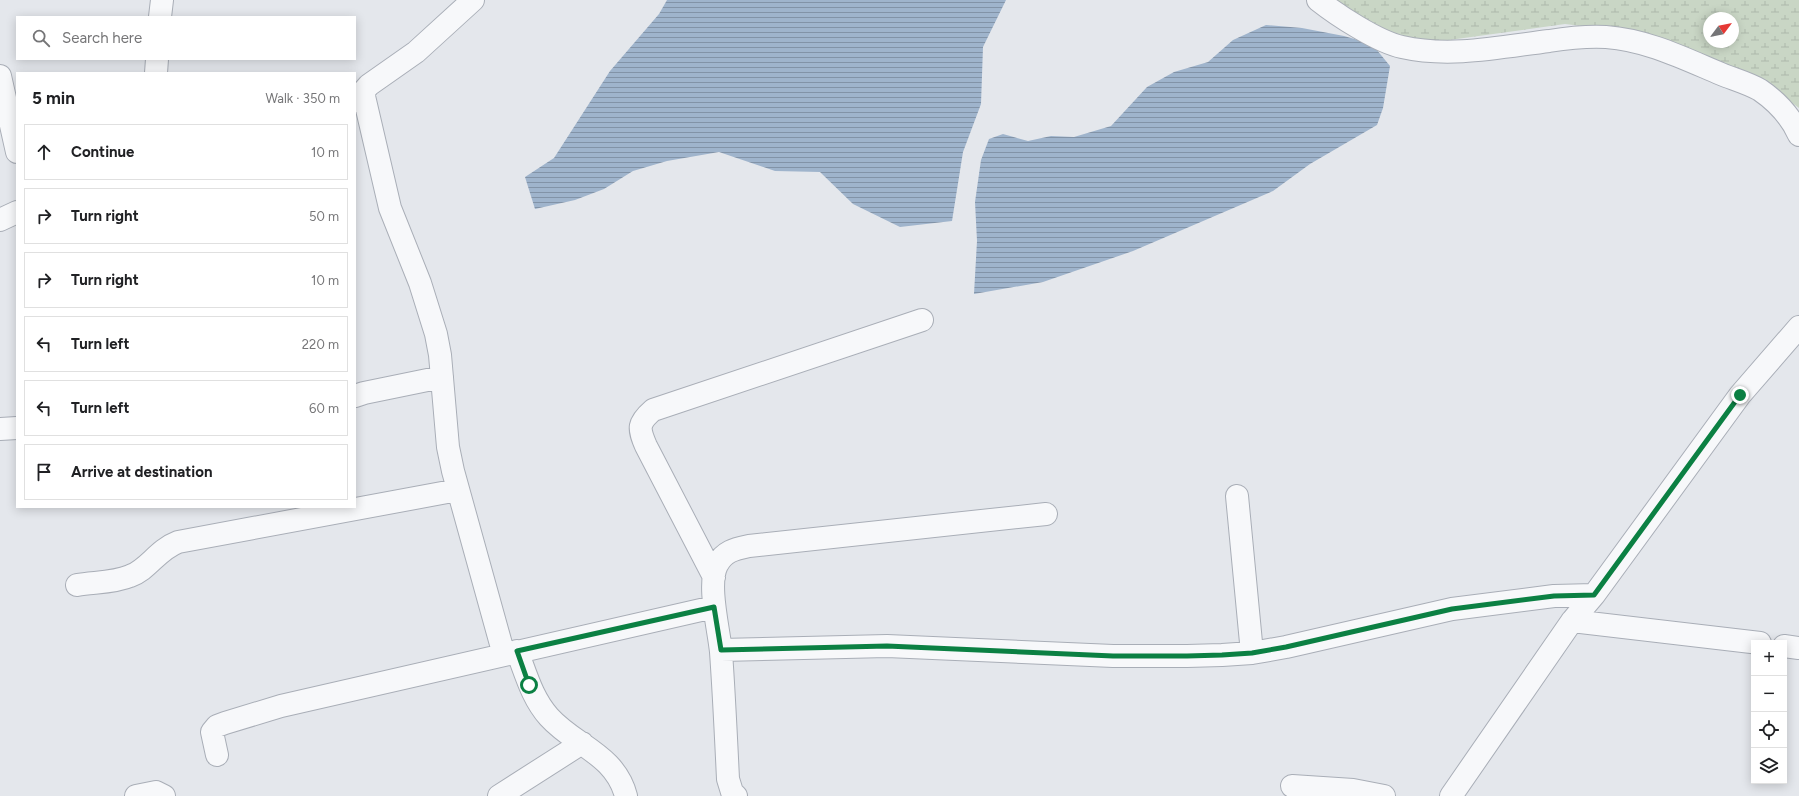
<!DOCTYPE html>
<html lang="en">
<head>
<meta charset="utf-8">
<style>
  body { margin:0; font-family:Figtree,sans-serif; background:#f6f6f6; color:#202124 }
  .controls { position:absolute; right:12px; bottom:12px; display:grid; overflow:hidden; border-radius:0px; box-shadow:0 2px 10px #0003 }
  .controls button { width:36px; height:36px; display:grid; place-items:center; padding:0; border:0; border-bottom:1px solid #e0e0e0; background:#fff; color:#202124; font:20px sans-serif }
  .compass { position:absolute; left:1703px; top:12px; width:36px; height:36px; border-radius:50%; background:#fff; box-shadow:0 2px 10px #0003; rotate:58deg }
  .stop { position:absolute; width:12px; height:12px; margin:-9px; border:3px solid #0b8043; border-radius:50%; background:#fff }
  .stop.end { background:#0b8043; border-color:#fff; box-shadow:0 1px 4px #0008 }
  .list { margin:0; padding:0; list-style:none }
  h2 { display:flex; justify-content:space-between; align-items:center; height:52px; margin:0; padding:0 16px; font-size:17px }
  h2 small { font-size:13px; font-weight:400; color:#757577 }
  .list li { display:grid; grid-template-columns:26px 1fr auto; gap:12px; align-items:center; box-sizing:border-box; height:56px; margin:0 8px 8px; padding:0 8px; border:1px solid #e0e0e0; border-radius:0px }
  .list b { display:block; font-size:15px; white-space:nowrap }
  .list em { font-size:13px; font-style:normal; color:#757577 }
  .icon { flex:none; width:22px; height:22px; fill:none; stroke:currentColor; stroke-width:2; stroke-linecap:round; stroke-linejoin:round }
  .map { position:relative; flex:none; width:1799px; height:796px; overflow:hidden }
  .search { position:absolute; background:#fff; box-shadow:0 2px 10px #0003; left:16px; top:16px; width:340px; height:44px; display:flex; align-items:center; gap:10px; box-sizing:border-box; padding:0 14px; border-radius:0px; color:#757577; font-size:15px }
  .panel { position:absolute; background:#fff; box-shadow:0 2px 10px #0003; left:16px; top:72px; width:340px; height:436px; border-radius:0px }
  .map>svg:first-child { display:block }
  .wetland { fill:url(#wetland-marsh); fill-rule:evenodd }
  .water { fill:url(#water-rules) }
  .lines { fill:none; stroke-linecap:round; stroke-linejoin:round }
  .minor-casing { stroke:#a9aeb7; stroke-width:24 }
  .minor { stroke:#f7f8fa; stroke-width:22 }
  .route { stroke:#0b8043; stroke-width:5 }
</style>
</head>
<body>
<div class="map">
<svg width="1799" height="796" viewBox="0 0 1799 796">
  <defs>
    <pattern id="wetland-marsh" width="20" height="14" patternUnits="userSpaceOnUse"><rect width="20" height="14" fill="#c9d6c5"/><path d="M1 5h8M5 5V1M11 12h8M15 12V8" fill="none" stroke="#adb8ab"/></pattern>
    <pattern id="water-rules" width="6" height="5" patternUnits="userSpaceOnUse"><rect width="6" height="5" fill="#9fb4cc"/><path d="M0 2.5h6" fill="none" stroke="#8293a7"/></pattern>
  </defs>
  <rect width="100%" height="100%" fill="#e4e7ec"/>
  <path class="wetland" d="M1336,0H1799V108L1761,80L1630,32L1565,24L1442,41L1398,36L1339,4ZM1709,18H1733V42H1709Z"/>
  <path class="water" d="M667,0H1006L983,47L981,104L963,152L952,221L900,227L853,204L820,172L775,171L719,152L667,161L633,171L604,189L575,200L535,209L525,177L554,158L610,71L659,14Z
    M1266,25L1302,28L1344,36L1372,44L1390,66L1383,108L1377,125L1310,164L1273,191L1133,251L1043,282L974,294L977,241L975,202L981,160L989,139L1003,134L1028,141L1051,136L1074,137L1111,126L1147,87L1174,72L1208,62L1233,40Z"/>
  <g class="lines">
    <defs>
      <path id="minor" d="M1318,0C1337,15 1378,42 1402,47C1450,58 1501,47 1549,41C1568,38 1587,36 1606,37C1647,40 1683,58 1721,74C1733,79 1748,83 1760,90C1776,101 1791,117 1799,135
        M160,17L162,0
        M156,73L157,59
        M0,76L17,152
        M363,92L390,208L420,283L436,334L440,355L448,447L453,471L504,655
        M355,101L369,85L416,52L473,0
        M0,220L17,212
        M355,396L364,393L442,377
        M0,429L17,428
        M1237,496L1252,653
        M714,577L646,446C638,428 638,423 653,410L922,320
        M77,585C93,582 114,583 130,576C148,570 157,550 178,542L458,490
        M1572,621L1760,643
        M1784,646L1799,648
        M721,650L887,646L1113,656H1187L1222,655L1252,653L1286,647L1452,609L1554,596L1594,595
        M517,651C526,674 532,698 549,717C575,746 615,754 626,796
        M217,755L212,732L217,726L225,723L281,706L714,607
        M1292,786L1353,790L1384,796
        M136,796L156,792L164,796
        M499,796L582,743
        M736,796L732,792L728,779C726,737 724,694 721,652C719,630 707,584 717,565C724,551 735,549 749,546L1046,514
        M1451,796L1572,621L1594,595L1740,395L1799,327"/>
    </defs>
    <use href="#minor" class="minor-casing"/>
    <use href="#minor" class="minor"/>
  </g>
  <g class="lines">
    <path class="route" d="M529,685L517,651L714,607L721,650L887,646L1113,656H1187L1222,655L1252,653L1286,647L1452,609L1554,596L1594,595L1740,395"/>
  </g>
</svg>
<div class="controls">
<button>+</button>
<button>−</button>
<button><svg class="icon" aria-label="locate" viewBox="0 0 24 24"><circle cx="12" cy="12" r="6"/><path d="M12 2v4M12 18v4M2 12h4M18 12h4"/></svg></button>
<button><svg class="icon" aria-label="layers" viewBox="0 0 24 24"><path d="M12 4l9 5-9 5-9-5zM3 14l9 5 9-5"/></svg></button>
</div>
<svg class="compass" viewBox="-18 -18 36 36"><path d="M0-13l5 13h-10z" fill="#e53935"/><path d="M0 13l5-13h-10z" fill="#757577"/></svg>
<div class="stop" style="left:529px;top:685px"></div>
<div class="stop end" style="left:1740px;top:395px"></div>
<div class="search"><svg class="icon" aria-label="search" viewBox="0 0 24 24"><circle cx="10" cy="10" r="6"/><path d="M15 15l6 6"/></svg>Search here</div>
<section class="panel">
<h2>5 min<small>Walk · 350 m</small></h2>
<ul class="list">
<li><svg class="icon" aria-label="ahead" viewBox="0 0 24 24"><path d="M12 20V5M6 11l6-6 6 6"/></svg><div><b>Continue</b></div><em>10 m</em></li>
<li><svg class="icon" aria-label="right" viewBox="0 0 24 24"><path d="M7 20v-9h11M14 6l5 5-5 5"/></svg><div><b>Turn right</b></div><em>50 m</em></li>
<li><svg class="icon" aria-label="right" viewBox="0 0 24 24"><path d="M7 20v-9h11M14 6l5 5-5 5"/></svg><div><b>Turn right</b></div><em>10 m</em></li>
<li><svg class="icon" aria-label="left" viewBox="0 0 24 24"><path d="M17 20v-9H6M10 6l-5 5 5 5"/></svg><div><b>Turn left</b></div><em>220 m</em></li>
<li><svg class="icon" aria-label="left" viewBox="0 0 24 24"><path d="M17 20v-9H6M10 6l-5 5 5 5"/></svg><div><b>Turn left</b></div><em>60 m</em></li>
<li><svg class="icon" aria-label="arrive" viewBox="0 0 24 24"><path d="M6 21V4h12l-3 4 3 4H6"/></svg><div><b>Arrive at destination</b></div></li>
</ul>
</section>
</div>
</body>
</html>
